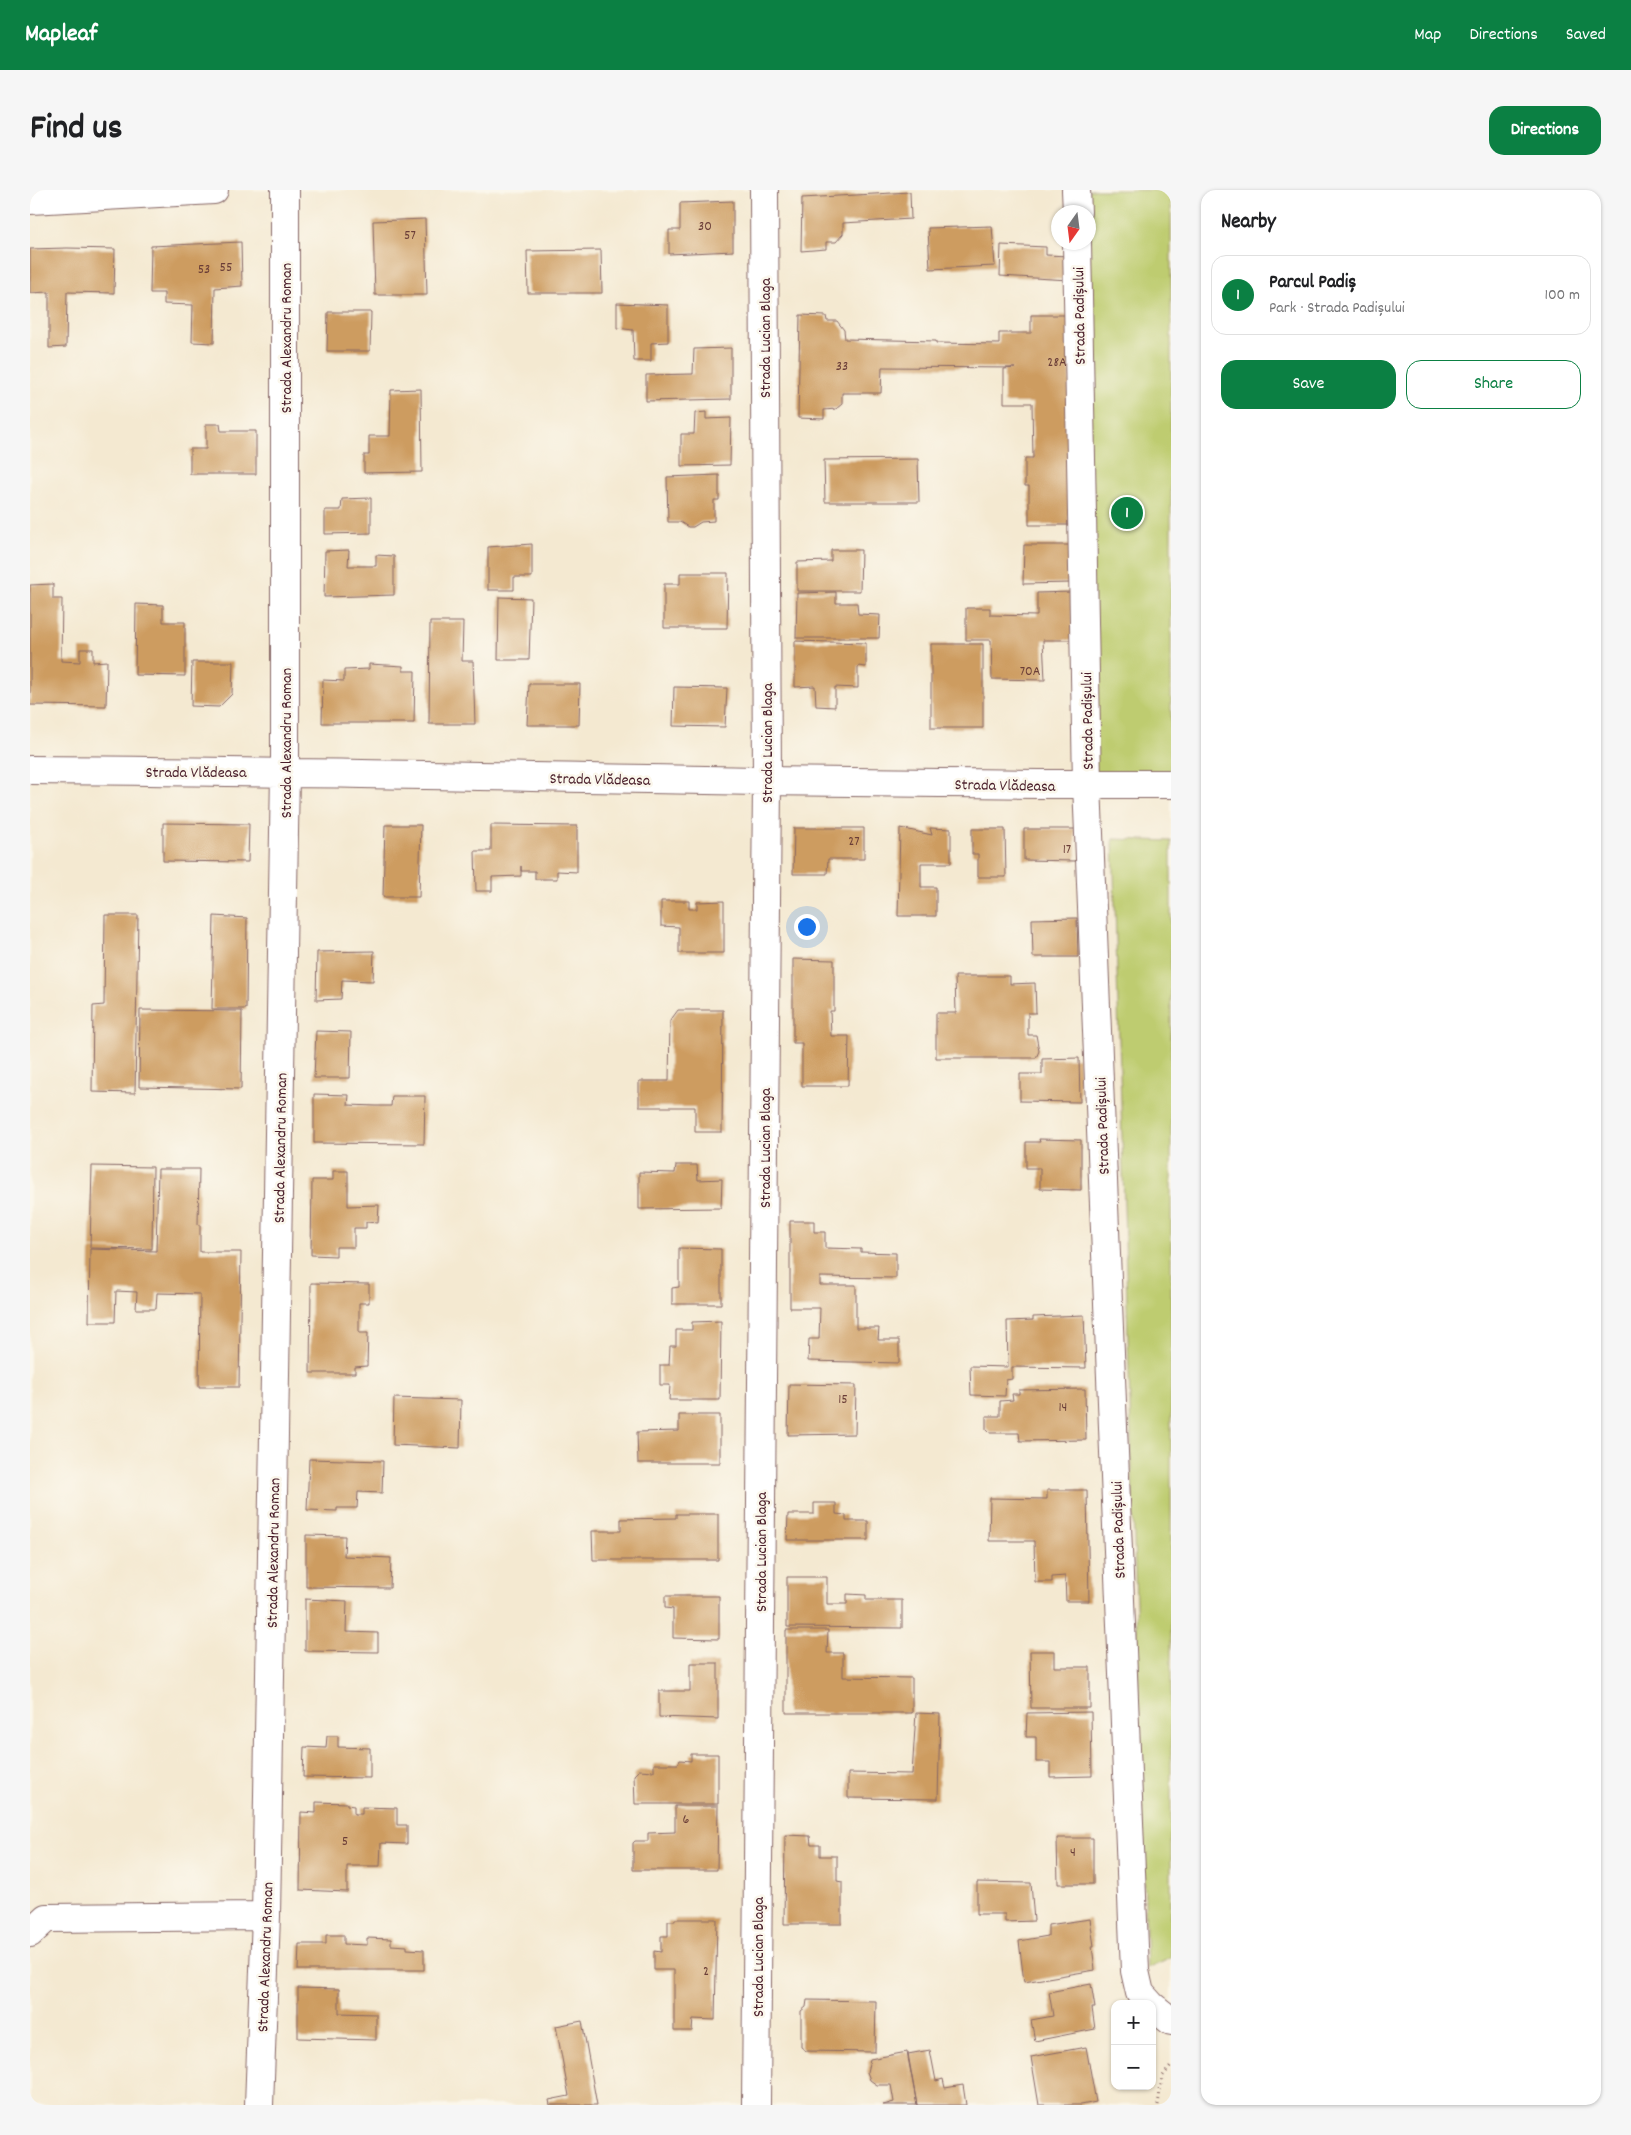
<!DOCTYPE html>
<html lang="en">
<head>
<meta charset="utf-8">
<style>
  body { margin:0; font-family:Dekko,sans-serif; background:#f6f6f6; color:#202124 }
  .controls { position:absolute; right:15px; bottom:15px; display:grid; overflow:hidden; border-radius:10px; box-shadow:0 1px 4px #0004 }
  .controls button { width:45px; height:45px; display:grid; place-items:center; padding:0; border:0; border-bottom:1px solid #e0e0e0; background:#fff; color:#202124; font:25px sans-serif }
  .compass { position:absolute; left:1021px; top:15px; width:45px; height:45px; border-radius:50%; background:#fff; box-shadow:0 1px 4px #0004; rotate:194deg }
  .you { position:absolute; left:776px; top:736px; width:18px; height:18px; margin:-12px; border:4px solid #fff; border-radius:50%; background:#1a73e8; box-shadow:0 0 0 8px #1a73e833 }
  .badge { display:grid; place-items:center; width:32px; height:32px; border-radius:50%; background:#0b8043; color:#fff; font-size:16px; font-weight:700 }
  .pin { position:absolute; translate:-50% -50%; border:2px solid #fff; box-shadow:0 1px 5px #0006 }
  .list { margin:0; padding:0; list-style:none }
  h2 { display:flex; justify-content:space-between; align-items:center; height:65px; margin:0; padding:0 20px; font-size:21px }
  h2 small { font-size:16px; font-weight:400; color:#757577 }
  .list li { display:grid; grid-template-columns:32px 1fr auto; gap:15px; align-items:center; box-sizing:border-box; height:80px; margin:0 10px 10px; padding:0 10px; border:1px solid #e0e0e0; border-radius:15px }
  .list b { display:block; font-size:19px; white-space:nowrap }
  .list p { margin:0; font-size:16px; white-space:nowrap; color:#757577 }
  .list em { font-size:16px; font-style:normal; color:#757577 }
  .actions { display:flex; gap:10px; padding:15px 20px }
  .actions a { flex:1; padding:11px 0; border:1px solid #0b8043; border-radius:15px; text-align:center; font-size:18px; color:#0b8043 }
  .actions .main { background:#0b8043; color:#fff }
  .map { position:relative; flex:none; width:1141px; height:1915px; overflow:hidden; border-radius:15px }
  header { display:flex; align-items:center; gap:30px; box-sizing:border-box; height:70px; padding:0 25px; background:#0b8043; color:#fff }
  header strong { font-size:24px }
  nav { display:flex; gap:28px; margin-inline-start:auto; font-size:18px }
  .intro { display:flex; align-items:center; justify-content:space-between; box-sizing:border-box; height:120px; padding:0 30px }
  h1 { margin:0; font-size:35px }
  .button { padding:12px 22px; border-radius:15px; background:#0b8043; color:#fff; font-size:18px; font-weight:700 }
  main { display:flex; gap:30px; padding:0 30px }
  aside { flex:1; background:#fff; border-radius:15px; box-shadow:0 1px 4px #0004 }
  .map>svg:first-child { display:block }
  .green { fill:#becc6f; stroke:#84764d }
  .building { fill:#cd9c60 }
  .lines { fill:none; stroke-linecap:round; stroke-linejoin:round }
  .minor-casing { stroke:#866665; stroke-width:30 }
  .path { stroke:#866665; stroke-width:3; stroke-dasharray:1 4; stroke-linecap:butt }
  .minor { stroke:#fff; stroke-width:28 }
  .labels { text-anchor:middle; stroke-width:5; stroke-linejoin:round; paint-order:stroke }
  .number-label { font-size:14px; fill:#6b3e38 }
  .street-label { font-size:16px; fill:#4a1f2b; stroke:#fbf7ec }
</style>
</head>
<body>
<header>
<strong>Mapleaf</strong>
<nav><a>Map</a><a>Directions</a><a>Saved</a></nav>
</header>
<div class="intro"><h1>Find us</h1><a class="button">Directions</a></div>
<main>
<div class="map">
<svg width="1141" height="1915" viewBox="0 0 1141 1915">
  <rect width="100%" height="100%" fill="#fbf7ec"/>
  <filter id="ink" filterUnits="userSpaceOnUse"><feTurbulence type="fractalNoise" baseFrequency=".02" numOctaves="2"/><feDisplacementMap in="SourceGraphic" scale="10" xChannelSelector="R" yChannelSelector="G"/><feConvolveMatrix kernelMatrix="1 2 1 2 8 2 1 2 1" color-interpolation-filters="sRGB"/></filter>
  <filter id="wash" filterUnits="userSpaceOnUse"><feTurbulence type="fractalNoise" baseFrequency=".0096" numOctaves="4" result="noise"/><feDisplacementMap in="SourceGraphic" scale="20" xChannelSelector="R" yChannelSelector="G"/><feGaussianBlur stdDeviation="1.12" result="paint"/><feColorMatrix in="noise" values="0 0 0 0 0 0 0 0 0 0 0 0 0 0 0 0 0 1.4 0 .05"/><feComposite in="paint" operator="in"/></filter>
  <g filter="url(#wash)">
    <rect width="100%" height="100%" fill="#f4e9d1"/>
    <path class="green" d="M1046,0H1141V594H1057L1058,22Z
      M1083,649L1141,651V1768L1117,1779Z"/>
    <g id="blocks">
      <path class="building" d="M880,2L881,29L813,33V44L806,52H796V59L771,61L772,8Z
        M703,11V61L639,64V40H650V13Z
        M395,29L397,105H345L343,31Z
        M962,36L965,76L900,79L898,38Z
        M211,52L212,96L185,98L184,153L162,152L163,115L134,114V103H120L121,56Z
        M971,55L1016,57V65L1039,66V90L970,86Z
        M37,58L85,59L84,103L37,102L36,157L19,158V102L0,103V59Z
        M571,60L572,103H498L497,61Z
        M587,113L638,115V152L621,153V171H604L603,140L587,138Z
        M298,122H341L340,161H297Z
        M770,125L796,126L797,131H807L814,140L815,149L906,151V153L969,154V143H1001V125H1040L1039,335H999V296H995V268H1003L1002,213H974V179L985,178L852,177L851,203H812V214L806,219L794,220V229L768,228Z
        M701,158V209L616,211V185L663,184L664,159Z
        M391,199L392,282L334,283V265H339V246H360L361,200Z
        M676,222V229L701,228L700,275L651,276V244H664L665,223Z
        M176,234H190L191,241H226V284H160V259H176Z
        M888,269L889,312H795L794,270Z
        M689,285V310H684V331L671,332L663,337H658L650,332H638L637,287Z
        M341,308V343L295,344V320H311L312,309Z
        M502,354V387H484V400H458V357Z
        M994,355H1041V393L993,394Z
        M319,360L318,376H346V365L364,366V405L294,407L295,361Z
        M801,360H831L830,401H767V372L801,371Z
        M650,383H698L697,438H634V394H650Z
        M23,394V409H32L31,471L50,472V459H63V472L77,471L76,516L0,515V395Z
        M806,402V413H827L828,424L850,425L849,448H766L767,403Z
        M1042,402V450H1013L1015,490L962,489L961,450H936V418H960V425L1007,426V403Z
        M469,407L501,408L499,470H468Z
        M106,414L133,415V432H155V486L105,485Z
        M400,432H433L432,471H443L445,534H399Z
        M765,451L836,453V477L828,476V498L805,497V517L786,516L785,496L765,497Z
        M901,454H953V538H901Z
        M162,472H203L202,504L189,517L161,516Z
        M339,474L373,476V481H385L384,533H292L293,490L314,491V480L339,479Z
        M499,494H550L549,535H497Z
        M644,497L697,498L695,537L643,536Z
        M133,633L219,634L218,672L133,671Z
        M355,635H391L389,707H353Z
        M461,635L547,636V682L527,681V689H505V681H491V676V686L462,687V701H446L445,661H461Z
        M764,638H834V669H798L797,684H763Z
        M870,638L902,645L900,638L921,639V673H891V697H906V726H868Z
        M942,639H975L976,687H948V664H942Z
        M994,639H1045L1046,671L994,670Z
        M631,711H659V719H667V712L694,711V763H649V737L631,736Z
        M75,725H108L105,903L62,902L63,816L74,815Z
        M184,726L217,728L216,819H182Z
        M1047,728L1048,767H1003L1002,729Z
        M344,761L343,791L312,790L311,809L286,810L287,762Z
        M763,769L804,770V821H800L801,846H819L818,896H772V853H763Z
        M925,786H980V794L1005,793L1006,823H998V845H1006L1009,861L1006,868H906V823H926Z
        M110,820L212,821L211,899L109,897Z
        M648,820H693L692,942H665V917H609V891H639L640,831Z
        M286,841L321,842L320,888H284Z
        M1049,868L1050,912L990,911V884H1012V869Z
        M284,904L319,905L318,915L346,916H361L362,906H395L394,954L284,953Z
        M1009,949L1051,950V1000L1010,999V978H996V952H1010Z
        M646,975H667L668,990L692,989L691,1018L609,1019V982L645,983Z
        M62,976L123,977L122,1059L60,1058Z
        M128,979H169L168,1035H170V1062H211L209,1197H169L170,1104L127,1103L126,1119H106L107,1102L86,1101L85,1132H59L60,1059L126,1061Z
        M303,981H318V1016L349,1015L348,1033L336,1032V1038H324V1057H306V1066L281,1065L282,990H303Z
        M760,1031H784V1042H795V1058L831,1059V1062L866,1063V1088L790,1087V1095H826V1138H849L848,1150H869V1173L778,1171L779,1149H789L790,1118H760Z
        M649,1058L691,1059V1114H642V1098L649,1097Z
        M281,1093L339,1094V1113H329V1143H338L337,1176L325,1177V1183H280Z
        M1054,1125L1056,1178L982,1177V1189L976,1190L975,1206L941,1205L940,1176L978,1177L977,1131L1003,1130V1127Z
        M691,1131L690,1210H639L640,1195H630V1175H639L640,1156H646V1140H662V1132Z
        M759,1194L826,1195L825,1244L758,1245Z
        M1055,1199L1056,1250L990,1251L989,1243H960L956,1239V1226H970V1211L983,1210L982,1204H989V1200Z
        M364,1208L431,1210L430,1258L363,1255Z
        M649,1225H690V1273H608L607,1242L649,1241Z
        M279,1269L353,1271L352,1303L328,1302L327,1318H307V1321L277,1320Z
        M1017,1300H1057L1059,1411H1036L1035,1386L1022,1387V1392H1005L1004,1351H959L960,1308L1017,1309Z
        M784,1313H806V1324L816,1325V1331H838V1350H757L758,1324H784Z
        M646,1324H688V1370H563L562,1341H591V1329L646,1328Z
        M276,1345L315,1346L314,1366L361,1368L360,1398L276,1397Z
        M757,1387H797V1414H817V1404L836,1405V1410H872V1438L757,1437Z
        M635,1406H689V1449L643,1448V1419L635,1418Z
        M275,1409L317,1411L316,1442L348,1443V1462L275,1461Z
        M756,1440H798L797,1463H813V1487L882,1488V1523H756Z
        M1000,1461H1024V1477H1060V1518H1001Z
        M660,1473H688V1529L629,1527V1501H660Z
        M1061,1522L1062,1586L1020,1587V1572H1006V1547H996L997,1523Z
        M886,1523L910,1524L908,1609L818,1608V1583L882,1584Z
        M297,1546H308V1557L340,1558V1588L273,1587L274,1557L296,1558Z
        M661,1564H688V1614H605L604,1585L609,1580L624,1581V1574H648L650,1570L661,1571Z
        M286,1612L317,1613V1615L324,1616V1624H332V1617L367,1618V1635H377V1654L351,1653L350,1676H317V1702L270,1700L271,1622L286,1623Z
        M645,1616H688L687,1680H603V1653L605,1651H618V1643L645,1642Z
        M755,1645L780,1646L781,1655H790V1666H807V1691L812,1692V1734H754Z
        M1027,1648H1063V1694H1028Z
        M947,1692L1001,1693L1004,1731L975,1732V1724H947Z
        M645,1729H687L685,1830L663,1829L662,1841H644V1780H624V1761L631,1762V1746H638V1731H645Z
        M1060,1729L1064,1756H1062L1065,1780L994,1792L989,1751L1018,1746V1735Z
        M296,1745H314V1754L337,1755V1748L361,1749V1755L377,1756V1759L394,1760V1780H268L269,1754H296Z
        M1061,1794L1065,1818H1062L1065,1839L1005,1851L1001,1830L1023,1826L1019,1802Z
        M268,1798L309,1799V1823L346,1824V1850L268,1848Z
        M777,1810L846,1811L845,1862L776,1861L771,1857V1821L776,1817Z
        M552,1831L567,1915H520L519,1910L539,1906L526,1836Z
        M1056,1857L1066,1912L1051,1915H1009L1001,1867Z
        M900,1860L906,1891L913,1889L915,1898L933,1895L936,1915H887L878,1864Z
        M877,1862L887,1915H853L864,1912L861,1895H847L840,1890L837,1882L840,1869Z"/>
    </g>
  </g>
  <g filter="url(#ink)">
    <use href="#blocks" fill-opacity="0" stroke="#866665" stroke-width="1"/>
    <g class="lines">
      <defs>
        <path id="minor" d="M1046,0L1047,22
          M0,10L184,0
          M1047,52L1057,594L1105,1781L1110,1803L1120,1814
          M0,580C380,582 761,595 1141,594
          M0,1743L16,1728L236,1726
          M1122,1816L1141,1831
          M229,1915L236,1726L255,582V0
          M726,1915L737,591L734,0"/>
      </defs>
      <use href="#minor" class="minor-casing"/>
      <path class="path" d="M1128,1915L1132,1887L1141,1876"/>
      <use href="#minor" class="minor"/>
    </g>
  </g>
  <g class="labels">
    <g class="number-label">
      <text x="675" y="40">30</text>
      <text x="380" y="49">57</text>
      <text x="196" y="81">55</text>
      <text x="174" y="83">53</text>
      <text x="1027" y="176">28A</text>
      <text x="812" y="180">33</text>
      <text x="1000" y="485">70A</text>
      <text x="824" y="655">27</text>
      <text x="1037" y="663">17</text>
      <text x="813" y="1213">15</text>
      <text x="1033" y="1221">14</text>
      <text x="656" y="1633">6</text>
      <text x="315" y="1655">5</text>
      <text x="1043" y="1666">4</text>
      <text x="676" y="1785">2</text>
    </g>
    <g class="street-label">
      <text transform="translate(1048 126) rotate(-91)" y="6">Strada Padișului</text>
      <text transform="translate(255 148) rotate(-90)" y="6">Strada Alexandru Roman</text>
      <text transform="translate(734 148) rotate(-90)" y="6">Strada Lucian Blaga</text>
      <text transform="translate(1056 531) rotate(-91)" y="6">Strada Padișului</text>
      <text transform="translate(255 553) rotate(-90)" y="6">Strada Alexandru Roman</text>
      <text transform="translate(736 553) rotate(-90)" y="6">Strada Lucian Blaga</text>
      <text x="166" y="587">Strada Vlădeasa</text>
      <text transform="translate(570 588) rotate(1)" y="6">Strada Vlădeasa</text>
      <text transform="translate(975 594) rotate(1)" y="6">Strada Vlădeasa</text>
      <text transform="translate(1071 936) rotate(-92)" y="6">Strada Padișului</text>
      <text transform="translate(249 958) rotate(-89)" y="6">Strada Alexandru Roman</text>
      <text transform="translate(734 958) rotate(-90)" y="6">Strada Lucian Blaga</text>
      <text transform="translate(1087 1340) rotate(-92)" y="6">Strada Padișului</text>
      <text transform="translate(730 1362) rotate(-90)" y="6">Strada Lucian Blaga</text>
      <text transform="translate(242 1363) rotate(-89)" y="6">Strada Alexandru Roman</text>
      <text transform="translate(234 1767) rotate(-88)" y="6">Strada Alexandru Roman</text>
      <text transform="translate(727 1767) rotate(-90)" y="6">Strada Lucian Blaga</text>
    </g>
  </g>
</svg>
<div class="controls">
<button>+</button>
<button>−</button>
</div>
<svg class="compass" viewBox="-18 -18 36 36"><path d="M0-13l5 13h-10z" fill="#e53935"/><path d="M0 13l5-13h-10z" fill="#757577"/></svg>
<div class="you"></div>
<div class="pin badge" style="left:1097px;top:323px">1</div>
</div>
<aside>
<h2>Nearby<small></small></h2>
<ul class="list">
<li><span class="badge">1</span><div><b>Parcul Padiș</b><p>Park · Strada Padișului</p></div><em>100 m</em></li>
</ul>
<div class="actions"><a class="main">Save</a><a>Share</a></div>
</aside>
</main>
</body>
</html>
